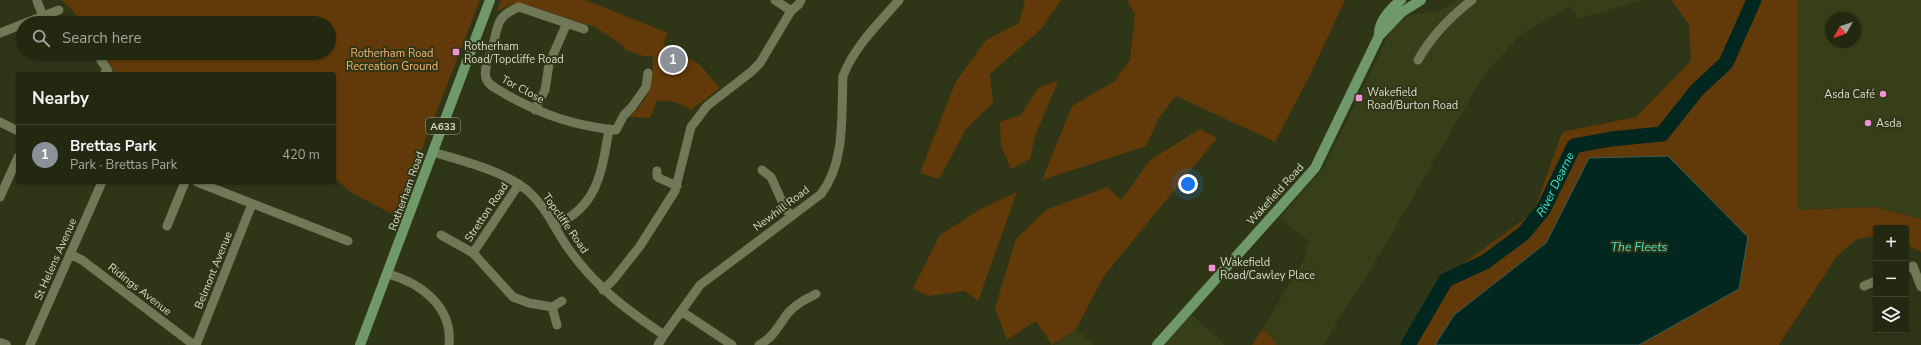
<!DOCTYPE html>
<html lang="en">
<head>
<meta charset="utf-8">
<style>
  body { margin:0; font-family:"Nunito Sans",sans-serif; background:#2f341f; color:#f1f3f6 }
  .controls { position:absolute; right:12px; bottom:12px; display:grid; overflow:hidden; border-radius:4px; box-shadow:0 1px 3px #0004 }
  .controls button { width:36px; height:36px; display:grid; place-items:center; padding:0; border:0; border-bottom:1px solid #404431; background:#232811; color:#f1f3f6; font:20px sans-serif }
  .compass { position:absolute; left:1825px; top:12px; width:36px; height:36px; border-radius:50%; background:#232811; box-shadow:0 1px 3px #0004; rotate:230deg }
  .you { position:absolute; left:1188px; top:184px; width:14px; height:14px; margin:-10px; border:3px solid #fff; border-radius:50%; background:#1a73e8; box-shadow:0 0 0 6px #1a73e833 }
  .badge { display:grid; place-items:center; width:26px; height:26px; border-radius:50%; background:#8c9099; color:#fff; font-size:13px; font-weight:700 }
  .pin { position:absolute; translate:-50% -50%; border:2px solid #fff; box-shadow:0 1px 4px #0006 }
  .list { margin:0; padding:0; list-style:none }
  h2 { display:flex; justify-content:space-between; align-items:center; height:52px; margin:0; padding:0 16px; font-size:17px }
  h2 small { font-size:13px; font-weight:400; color:#a3a69f }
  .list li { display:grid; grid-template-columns:26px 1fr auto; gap:12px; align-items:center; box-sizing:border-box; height:60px; padding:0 16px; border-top:1px solid #404431 }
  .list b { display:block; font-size:15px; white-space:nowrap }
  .list p { margin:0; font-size:13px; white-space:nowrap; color:#a3a69f }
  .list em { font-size:13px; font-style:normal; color:#a3a69f }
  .icon { flex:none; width:22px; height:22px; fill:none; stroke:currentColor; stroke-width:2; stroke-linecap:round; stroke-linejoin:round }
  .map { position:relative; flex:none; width:1921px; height:345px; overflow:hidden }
  .search { position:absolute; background:#232811; box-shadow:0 1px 3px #0004; left:16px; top:16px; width:320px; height:44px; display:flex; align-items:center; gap:10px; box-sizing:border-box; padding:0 14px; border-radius:22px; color:#a3a69f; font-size:15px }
  .panel { position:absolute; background:#232811; box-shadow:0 1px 3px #0004; left:16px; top:72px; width:320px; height:112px; border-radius:4px }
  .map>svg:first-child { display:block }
  .built { fill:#373f19; fill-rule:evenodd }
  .green { fill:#623909 }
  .water { fill:#01271f; stroke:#415d52 }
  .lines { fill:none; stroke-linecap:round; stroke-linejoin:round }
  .river { stroke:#01271f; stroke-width:15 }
  .street { stroke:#707857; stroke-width:9 }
  .secondary { stroke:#707857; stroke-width:10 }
  .primary { stroke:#70996b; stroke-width:10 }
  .poi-dot { fill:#f391d5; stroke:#2f3617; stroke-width:1.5 }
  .labels { text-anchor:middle; stroke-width:4; stroke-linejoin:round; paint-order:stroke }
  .shield { fill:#2f3617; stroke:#a4aa94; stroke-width:1 }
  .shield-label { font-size:10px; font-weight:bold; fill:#d6dcc9 }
  .poi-label { font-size:11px; fill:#d6dcc9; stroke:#2f3617; text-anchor:start }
  .park-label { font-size:11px; fill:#f8b474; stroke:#2f3617 }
  .street-label { font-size:11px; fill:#d6dcc9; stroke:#2f3617 }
  .water-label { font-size:12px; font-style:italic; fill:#43e8c6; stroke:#2f3617 }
</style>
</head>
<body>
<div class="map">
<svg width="1921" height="345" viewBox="0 0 1921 345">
  <rect width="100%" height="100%" fill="#2f3617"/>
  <path class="built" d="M1457,0H1641L1578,19L1570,6L1520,35L1483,76L1386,244L1323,345H1277L1263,328L1308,253L1305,249L1310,242L1280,218L1324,167L1391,30L1410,15L1439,11Z
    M1798,0H1921V219L1875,207L1798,210ZM1831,18H1855V42H1831Z
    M1191,314L1225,345H1164Z
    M1076,329L1094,345H1054Z"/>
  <path class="green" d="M60,0H480L396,216L352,193L334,178V74H116L102,53H329V23H82L68,5Z
    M501,0H585L668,33L663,44L699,64L720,88L691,110C680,103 670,99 657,101L650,118L629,117C651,98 653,83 653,56H644L625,50V47L595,27L527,5L513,4L497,11Z
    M1025,0H1061L1041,29L990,74L993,103L966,129L939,179L920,173L956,81L986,40L1019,23Z
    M1127,0H1345L1311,73L1275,142L1176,96L1159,118L1146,146L1042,180L1072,106L1115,81L1130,60L1135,15Z
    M1671,0H1798V210L1875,207L1921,219V252L1906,244V228H1876V236L1857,239L1836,257L1779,345H1639L1739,289L1589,158L1546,243L1454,315L1435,345H1406L1441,280L1534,212L1562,132L1636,117L1691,61L1689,25Z
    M1058,81L1035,136L1030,159L1011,169L1001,146L1000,122L1021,115L1039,87Z
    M1200,129L1217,138L1104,276L1076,329L1052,345L1036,321L1007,340L995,308L1016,239L1046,210L1107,187L1121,200L1150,160Z
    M1017,192L978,301L965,291L928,296L913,288L940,235L981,209Z
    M1263,328L1277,345H1252Z"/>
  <path class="water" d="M1668,156L1748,237L1739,289L1639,345H1435L1454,315L1546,243L1589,158Z"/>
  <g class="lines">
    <path class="river" id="s1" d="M1408,345L1446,280L1485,262L1523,234L1543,210L1574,146L1611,139L1662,134L1697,90L1726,63L1754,0"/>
    <path class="street" d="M775,0L791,11
      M37,1L43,16
      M25,23L59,10
      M584,29L519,7C497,16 498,24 493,46C490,55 483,69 486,78C489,87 500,90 507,95C543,115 575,126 616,130L624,115L632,107L646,87L648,73
      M0,33L23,24
      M101,60L108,71L104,74
      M1418,60C1432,35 1450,17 1472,0
      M535,110L545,90L549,64L567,23
      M0,122L18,131
      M433,152C465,162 502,170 528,191C546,207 555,229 568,248C595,286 625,309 664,335
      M762,170L771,177L785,208L791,216
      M657,171V176L659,178L677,186
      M197,182L348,241
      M0,197L18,157
      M555,225C598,207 602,171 609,129
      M167,226L185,182
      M441,235L473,253L513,297L529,303L552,307L562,301
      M473,253L519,184
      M70,254L82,260L194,345
      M1906,269L1913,266L1921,287
      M388,274C421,283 453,307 449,345
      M1864,286L1876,281
      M603,290L614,279L640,246L675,191L691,127L707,106L751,72L760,63L791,11L799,4L801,0
      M552,307L557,325
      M681,311L732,345
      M30,345L102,182
      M196,345L252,204
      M658,345L664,335L700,285L821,194C846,162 841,114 843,76C854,47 879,23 899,0
      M759,345C775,336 778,326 788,313C796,304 806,299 816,294"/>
    <path class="secondary" d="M0,343L6,345"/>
    <path class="primary" d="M1379,36C1378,22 1390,9 1401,0
      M360,345L490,0
      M1157,345L1315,168L1379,36L1402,12L1421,0"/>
  </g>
  <g class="poi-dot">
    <rect x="452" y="48" width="8" height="8" rx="2"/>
    <circle cx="1883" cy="94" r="4"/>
    <rect x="1355" y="94" width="8" height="8" rx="2"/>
    <circle cx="1868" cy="123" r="4"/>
    <rect x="1208" y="264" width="8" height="8" rx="2"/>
  </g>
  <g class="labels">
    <rect class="shield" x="426" y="118" width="34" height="16" rx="3"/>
    <g class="shield-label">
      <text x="443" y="130">A633</text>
    </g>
    <g class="poi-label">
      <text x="464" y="50">Rotherham<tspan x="464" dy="13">Road/Topcliffe Road</tspan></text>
      <text x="1367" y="96">Wakefield<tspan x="1367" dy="13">Road/Burton Road</tspan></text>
      <text x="1875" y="98" text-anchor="end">Asda Café</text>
      <text x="1876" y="127">Asda</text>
      <text x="1220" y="266">Wakefield<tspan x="1220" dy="13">Road/Cawley Place</tspan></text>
    </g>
    <g class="park-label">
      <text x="392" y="57">Rotherham Road<tspan x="392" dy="13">Recreation Ground</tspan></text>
    </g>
    <g class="street-label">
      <text transform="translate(523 89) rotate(28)" y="4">Tor Close</text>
      <text transform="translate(406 191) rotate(-70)" y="4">Rotherham Road</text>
      <text transform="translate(1275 194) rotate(-48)" y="4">Wakefield Road</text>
      <text transform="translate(781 208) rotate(-37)" y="4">Newhill Road</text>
      <text transform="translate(486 212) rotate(-56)" y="4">Stretton Road</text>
      <text transform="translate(566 223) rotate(55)" y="4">Topcliffe Road</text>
      <text transform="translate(55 259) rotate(-66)" y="4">St Helens Avenue</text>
      <text transform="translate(213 270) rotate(-68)" y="4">Belmont Avenue</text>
      <text transform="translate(140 289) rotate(38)" y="4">Ridings Avenue</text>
    </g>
    <g class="water-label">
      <text dy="4" stroke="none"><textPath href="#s1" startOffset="225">River Dearne</textPath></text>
      <text x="1639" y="251">The Fleets</text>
    </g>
  </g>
</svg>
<div class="controls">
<button>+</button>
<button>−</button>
<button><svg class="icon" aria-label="layers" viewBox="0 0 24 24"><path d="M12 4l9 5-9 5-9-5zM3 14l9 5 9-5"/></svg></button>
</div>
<svg class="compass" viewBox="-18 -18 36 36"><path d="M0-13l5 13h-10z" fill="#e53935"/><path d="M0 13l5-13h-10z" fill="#a3a69f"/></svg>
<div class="you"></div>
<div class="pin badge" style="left:673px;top:60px">1</div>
<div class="search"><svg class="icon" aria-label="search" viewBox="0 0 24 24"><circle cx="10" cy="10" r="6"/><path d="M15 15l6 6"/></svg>Search here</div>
<section class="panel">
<h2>Nearby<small></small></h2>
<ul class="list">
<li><span class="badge">1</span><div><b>Brettas Park</b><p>Park · Brettas Park</p></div><em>420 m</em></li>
</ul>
</section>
</div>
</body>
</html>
